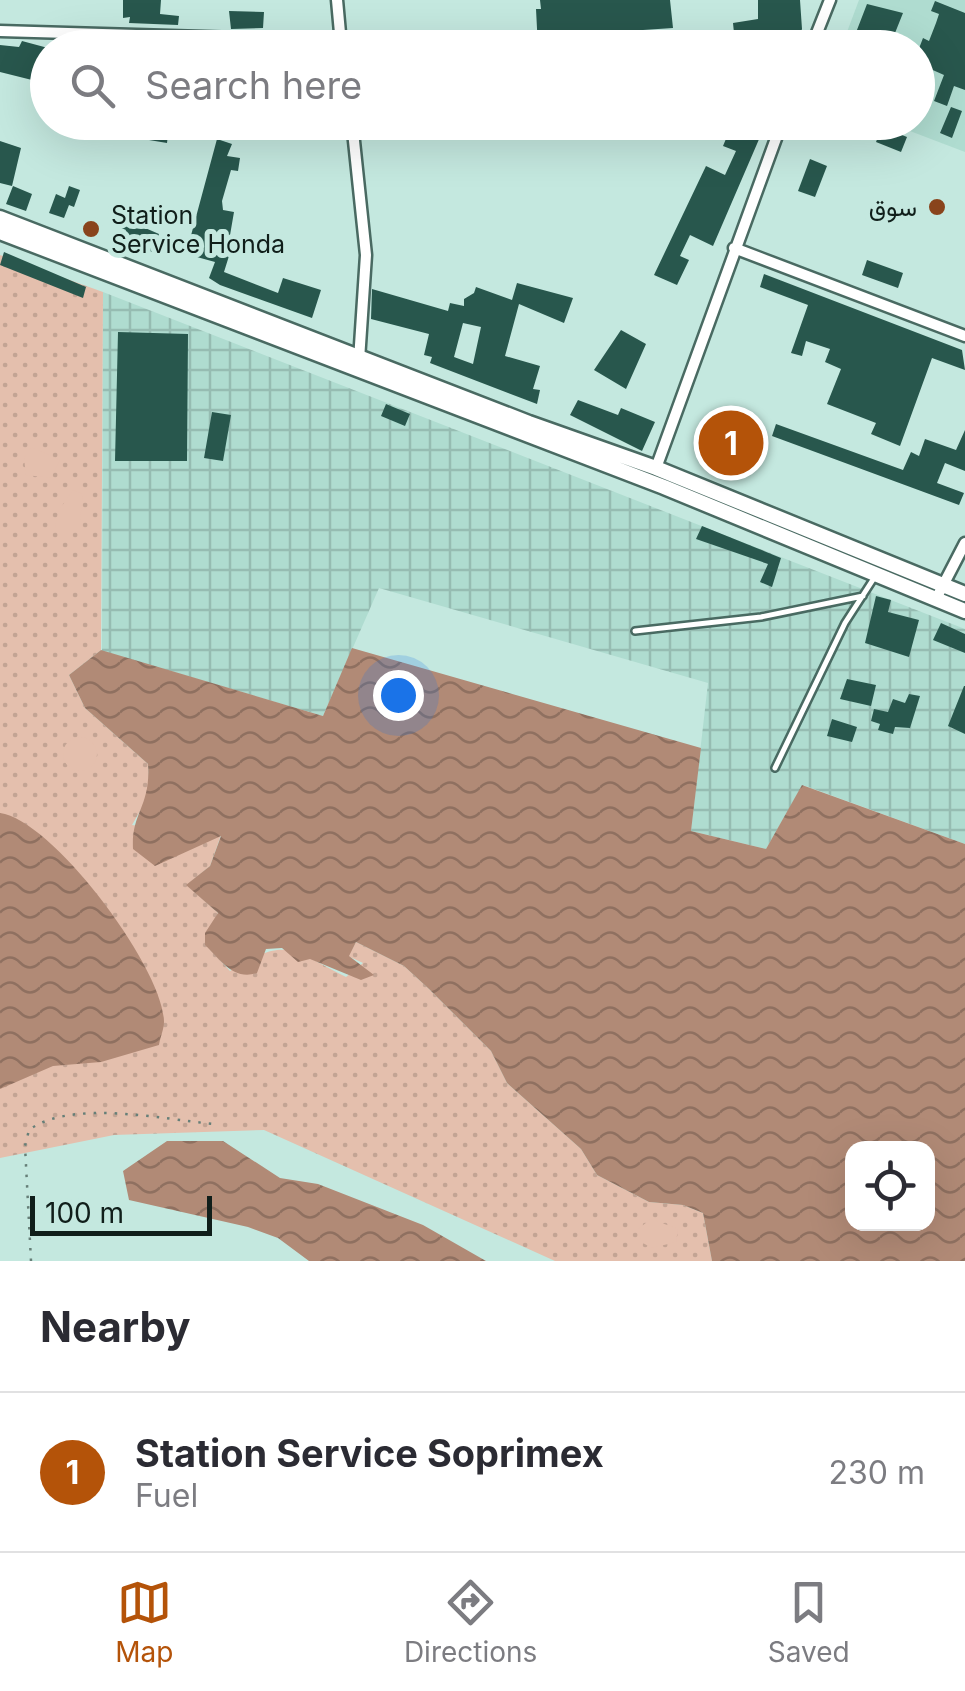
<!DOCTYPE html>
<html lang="en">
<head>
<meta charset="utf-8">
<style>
  body { margin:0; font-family:Inter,Vazirmatn,sans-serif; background:#f2f2f3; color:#2b2b33 }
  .controls { position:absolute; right:30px; bottom:30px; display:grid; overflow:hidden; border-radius:20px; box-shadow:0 10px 40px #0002 }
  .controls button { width:90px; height:90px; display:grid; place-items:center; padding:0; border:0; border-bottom:2px solid #e1e1e2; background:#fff; color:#2b2b33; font:50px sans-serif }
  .scale { position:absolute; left:30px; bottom:25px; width:182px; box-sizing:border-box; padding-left:10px; border:5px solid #101e1a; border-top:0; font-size:28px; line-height:35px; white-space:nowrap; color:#101e1a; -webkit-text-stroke:8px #c4e8df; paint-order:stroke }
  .you { position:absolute; left:398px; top:695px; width:35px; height:35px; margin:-25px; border:8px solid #fff; border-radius:50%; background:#1a73e8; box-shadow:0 0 0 15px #1a73e833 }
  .badge { display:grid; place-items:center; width:65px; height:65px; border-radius:50%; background:#b45309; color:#fff; font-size:32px; font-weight:700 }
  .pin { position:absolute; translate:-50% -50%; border:5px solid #fff; box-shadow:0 2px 10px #0006 }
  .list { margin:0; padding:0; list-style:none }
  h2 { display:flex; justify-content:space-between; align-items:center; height:130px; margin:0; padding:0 40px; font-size:42px }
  h2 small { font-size:32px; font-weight:400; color:#7c7c81 }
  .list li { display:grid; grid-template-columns:65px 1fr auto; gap:30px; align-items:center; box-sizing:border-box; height:160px; padding:0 40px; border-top:2px solid #e1e1e2 }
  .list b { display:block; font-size:38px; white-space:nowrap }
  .list p { margin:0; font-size:32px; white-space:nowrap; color:#7c7c81 }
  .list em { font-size:32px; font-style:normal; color:#7c7c81 }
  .icon { flex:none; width:55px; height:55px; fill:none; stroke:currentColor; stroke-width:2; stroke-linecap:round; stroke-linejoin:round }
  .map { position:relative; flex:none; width:965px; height:1261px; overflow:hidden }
  .search { position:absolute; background:#fff; box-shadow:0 10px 40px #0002; left:30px; right:30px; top:30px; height:110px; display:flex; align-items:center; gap:25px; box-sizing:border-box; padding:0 35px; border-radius:55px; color:#7c7c81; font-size:38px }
  .sheet { height:290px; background:#fff }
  nav { display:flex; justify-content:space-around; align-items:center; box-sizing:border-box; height:140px; border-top:2px solid #e1e1e2; background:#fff; font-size:28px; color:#7c7c81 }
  nav a { display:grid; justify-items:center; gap:5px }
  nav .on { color:#b45309 }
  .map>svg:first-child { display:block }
  .built { fill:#afdcd0 }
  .industrial { fill:url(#industrial-grid) }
  .grass { fill:url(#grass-dots) }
  .pitch { fill:#e4bfad }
  .water { fill:url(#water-waves); fill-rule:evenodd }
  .building { fill:#28574d; fill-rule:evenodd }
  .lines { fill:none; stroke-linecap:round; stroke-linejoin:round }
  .service-casing { stroke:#496a62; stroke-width:10 }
  .minor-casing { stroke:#496a62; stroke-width:15 }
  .secondary-casing { stroke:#496a62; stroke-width:19 }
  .path { stroke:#667f78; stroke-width:2.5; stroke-dasharray:2.5 8; stroke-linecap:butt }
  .service { stroke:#fff; stroke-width:5 }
  .minor { stroke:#fff; stroke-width:10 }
  .secondary { stroke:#fff; stroke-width:14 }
  .poi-dot { fill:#89441c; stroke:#c4e8df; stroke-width:4 }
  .labels { text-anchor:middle; stroke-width:10; stroke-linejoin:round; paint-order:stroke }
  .poi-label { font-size:25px; fill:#101e1a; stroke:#c4e8df; text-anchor:end }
</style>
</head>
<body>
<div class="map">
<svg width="965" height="1261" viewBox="0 0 965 1261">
  <defs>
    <pattern id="industrial-grid" width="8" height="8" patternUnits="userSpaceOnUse" patternTransform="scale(2.5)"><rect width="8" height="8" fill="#afdcd0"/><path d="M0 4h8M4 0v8" fill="none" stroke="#96bcb2"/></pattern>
    <pattern id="grass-dots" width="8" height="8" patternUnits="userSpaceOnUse" patternTransform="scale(2.5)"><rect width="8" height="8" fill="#e4bfad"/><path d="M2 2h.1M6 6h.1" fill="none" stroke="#c3a494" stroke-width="1.8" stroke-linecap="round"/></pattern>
    <pattern id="water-waves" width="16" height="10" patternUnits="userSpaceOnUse" patternTransform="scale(2.5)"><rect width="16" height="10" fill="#b18a76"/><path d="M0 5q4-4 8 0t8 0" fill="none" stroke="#8f7060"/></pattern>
  </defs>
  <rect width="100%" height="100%" fill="#c4e8df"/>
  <path class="built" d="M859,0H965V152L889,123L918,122V48H841Z"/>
  <path class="industrial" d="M103,292L965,629V844L803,785L766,849L691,831L708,683L379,588L323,716L102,651Z"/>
  <path class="grass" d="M0,255L103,292L101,650L69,675L85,708L148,764L150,794L132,825L221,835L210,866L187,885L218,913L205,944L230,971C287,936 290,949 346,977L363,963L348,956L356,942L404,966L429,989L491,1051L507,1083L581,1149L597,1175L649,1202L683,1205L703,1213L712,1261H555L264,1130L114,1135L0,1158Z"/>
  <path class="pitch" d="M31,447L60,460L51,478L26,475L24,458Z
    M73,490L83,494L80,520L70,530L55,527L59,510Z
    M63 754a17 17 0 1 1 34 0a17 17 0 1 1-34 0Z
    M651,1219L678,1229L676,1242L652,1248L641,1242L638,1229Z"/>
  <path class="water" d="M352,648L701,748L691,831L766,849L802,785L965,844V1261H712L703,1213L683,1205L649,1202L597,1175L581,1149L507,1083L491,1051L429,989L404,966L356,942L349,956L374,975L361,980L310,959L298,962L282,948L266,949L257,973C233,981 220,959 205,945V933L218,913L186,885L210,866L221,836L155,866L133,849C131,812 151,807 148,764L85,708L69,675L101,650L323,716ZM928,1148V1224H852V1148Z
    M0,813C53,820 164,969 164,1022C164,1029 160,1038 159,1045L101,1062L53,1066L0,1089Z
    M167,1141H223L280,1178L318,1184L423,1225L486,1261H309L278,1238L248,1227L129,1200L123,1171Z"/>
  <path class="building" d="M123,0H161L160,14L179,16L178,25L129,23L130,17L123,18Z
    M540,0H670L673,28L598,33V46L538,48L536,9H541Z
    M758,0H800L802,29L795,48H758L750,44V32L734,33L733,23L758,19Z
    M935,1L965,13V90L954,86L947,106L934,101L944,75L926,67L918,86V51L923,38L929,41L936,23L939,14L931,11Z
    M867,4L903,13L889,48L865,39L862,48H850Z
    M229,11L264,12L263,28L231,29Z
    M22,41L48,48V84L0,72V45L19,47Z
    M951,107L962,111L952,138L940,133Z
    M153,122H180L177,135L168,134L167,143L149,140Z
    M733,122H763V130L713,246L690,235L680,256L689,260L677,285L654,275L706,166L725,175L736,151L723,146Z
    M882,127L907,137L901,152L876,142Z
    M217,139L232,144L227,156L240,158L238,171L231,170L222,201L223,210L234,212L229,241L233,243L224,272L278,293L283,278L321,290L312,318L220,285L209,278L215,262L186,254Z
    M0,141L21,148L12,186L0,183Z
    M810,159L827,166L815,197L798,191Z
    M13,186L32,194L26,211L6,204Z
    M69,186L80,190L74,207L69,205L64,218L49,213L56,194L65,198Z
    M122,212L138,218L136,224L159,234L152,252L122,241L126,230L117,226Z
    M4,252L86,287L83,298L0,265Z
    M867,260L903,273L898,288L862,275Z
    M764,274L962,350L965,370L932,358L900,446L871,434L876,423L827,404L841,369L825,362L830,349L806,341L802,356L791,353L808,305L760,287Z
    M517,283L573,298L564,323L519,304L505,356L540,366L533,389L540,390L537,404L430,363L432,357L424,355L429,334L371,319L372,289L448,311L450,303L464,306V299L474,293L476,287L512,300ZM463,323L481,327L473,364L454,357Z
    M621,330L646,344L626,389L594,370Z
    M118,332L188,334L187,461H115Z
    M578,400L618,415L621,408L655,422L642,451L570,415Z
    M386,404L410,414L405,426L381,416Z
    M212,412L231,415L223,461L204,458Z
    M776,424L903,470L911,452L919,456L925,439L956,450L965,430V471L945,463L937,483L964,493L959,505L772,436Z
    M702,526L781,558L772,587L760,582L768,564L696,539Z
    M876,596L891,600L888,612L919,620L909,657L865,643Z
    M941,623L965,634V653L933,640Z
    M847,679L876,685L871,706L840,699Z
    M964,686H965V734L948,726Z
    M909,694L920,696L910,728L895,727L893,734L878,730L880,724L871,721L874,709L888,712L893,699L905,703Z
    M832,719L857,727L852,742L827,736Z"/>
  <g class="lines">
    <defs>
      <path id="service" d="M635,631L761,617L863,596
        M775,768L845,623L876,575"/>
      <path id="minor" d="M337,0L341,44
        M0,31L340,41
        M811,48L830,0
        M352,122L366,255L359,360
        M734,248L965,336
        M656,468L782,122
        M936,599L965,543"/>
      <path id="secondary" d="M0,218L529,423L656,468L965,594
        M0,232L664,487L965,611"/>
    </defs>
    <use href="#service" class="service-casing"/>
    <use href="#minor" class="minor-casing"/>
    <use href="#secondary" class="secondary-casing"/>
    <path class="path" d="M31,1261L25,1146L29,1130C71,1099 162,1119 213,1124"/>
    <use href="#service" class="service"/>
    <use href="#minor" class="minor"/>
    <use href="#secondary" class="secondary"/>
  </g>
  <g class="poi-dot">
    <circle cx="937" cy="207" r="10"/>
    <circle cx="91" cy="229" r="10"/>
  </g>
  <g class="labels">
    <g class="poi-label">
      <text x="917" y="216">سوق</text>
      <text x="111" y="224" text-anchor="start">Station<tspan x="111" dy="29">Service Honda</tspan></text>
    </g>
  </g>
</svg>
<div class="controls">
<button><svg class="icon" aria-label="locate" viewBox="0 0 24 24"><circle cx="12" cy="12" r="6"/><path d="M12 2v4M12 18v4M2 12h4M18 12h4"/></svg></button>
</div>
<div class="scale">100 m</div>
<div class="you"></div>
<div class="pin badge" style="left:731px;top:443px">1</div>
<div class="search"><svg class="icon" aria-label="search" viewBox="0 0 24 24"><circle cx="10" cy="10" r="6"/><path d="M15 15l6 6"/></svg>Search here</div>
</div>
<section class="sheet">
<h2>Nearby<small></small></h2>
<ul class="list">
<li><span class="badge">1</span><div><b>Station Service Soprimex</b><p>Fuel</p></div><em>230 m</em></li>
</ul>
</section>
<nav>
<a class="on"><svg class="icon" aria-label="map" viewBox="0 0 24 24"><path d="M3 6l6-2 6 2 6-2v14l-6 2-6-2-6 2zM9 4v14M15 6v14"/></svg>Map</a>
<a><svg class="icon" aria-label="directions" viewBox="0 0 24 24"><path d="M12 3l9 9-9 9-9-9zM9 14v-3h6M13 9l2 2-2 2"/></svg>Directions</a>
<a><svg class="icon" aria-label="saved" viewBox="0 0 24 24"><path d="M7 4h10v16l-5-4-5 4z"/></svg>Saved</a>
</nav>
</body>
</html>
